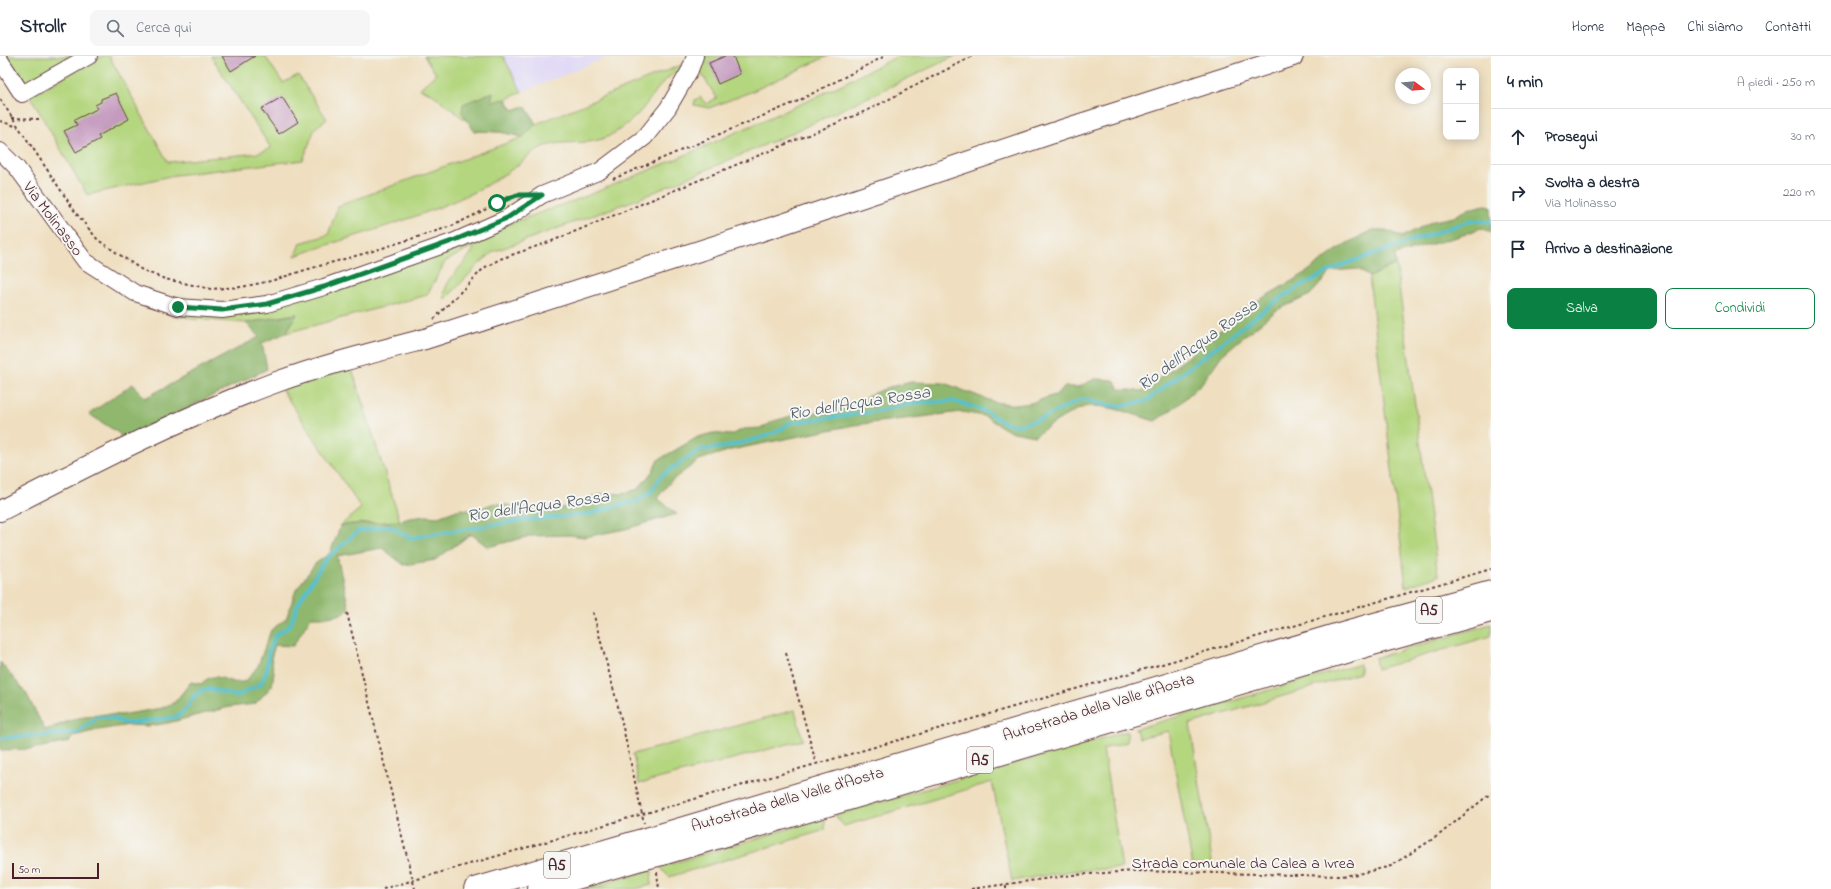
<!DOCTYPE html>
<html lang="it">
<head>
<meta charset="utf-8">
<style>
  body { margin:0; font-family:"Indie Flower",sans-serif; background:#f6f6f7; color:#1f2937 }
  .controls { position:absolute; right:12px; top:12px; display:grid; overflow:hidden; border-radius:8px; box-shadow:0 2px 10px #0003 }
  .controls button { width:36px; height:36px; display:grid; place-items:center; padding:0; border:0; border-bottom:1px solid #e0e1e3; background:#fff; color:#1f2937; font:20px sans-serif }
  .compass { position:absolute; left:1395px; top:12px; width:36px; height:36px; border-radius:50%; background:#fff; box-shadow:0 2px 10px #0003; rotate:106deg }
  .scale { position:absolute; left:12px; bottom:10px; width:87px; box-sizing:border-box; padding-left:4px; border:2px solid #4a1f2b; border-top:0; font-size:11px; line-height:14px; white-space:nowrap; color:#4a1f2b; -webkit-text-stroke:3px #f6f6f2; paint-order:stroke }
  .stop { position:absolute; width:12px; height:12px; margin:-9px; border:3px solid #0b8043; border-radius:50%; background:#fff }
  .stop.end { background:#0b8043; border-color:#fff; box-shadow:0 1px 4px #0008 }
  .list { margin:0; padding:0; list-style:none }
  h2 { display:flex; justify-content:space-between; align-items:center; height:52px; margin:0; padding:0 16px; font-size:17px }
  h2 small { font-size:13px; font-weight:400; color:#747a83 }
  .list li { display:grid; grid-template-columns:26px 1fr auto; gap:12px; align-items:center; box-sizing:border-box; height:56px; padding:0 16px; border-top:1px solid #e0e1e3 }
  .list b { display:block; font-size:15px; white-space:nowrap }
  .list p { margin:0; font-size:13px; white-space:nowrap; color:#747a83 }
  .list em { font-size:13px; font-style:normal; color:#747a83 }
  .actions { display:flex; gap:8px; padding:12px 16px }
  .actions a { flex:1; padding:9px 0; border:1px solid #0b8043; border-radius:8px; text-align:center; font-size:14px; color:#0b8043 }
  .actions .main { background:#0b8043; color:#fff }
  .icon { flex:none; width:22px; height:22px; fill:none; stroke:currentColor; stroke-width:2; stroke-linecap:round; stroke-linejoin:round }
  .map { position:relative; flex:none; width:1491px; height:833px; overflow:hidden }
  header { display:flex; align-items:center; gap:24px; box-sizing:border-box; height:56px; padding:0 20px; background:#fff; border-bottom:1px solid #e0e1e3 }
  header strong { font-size:19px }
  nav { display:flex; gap:22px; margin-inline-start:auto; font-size:14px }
  .search { width:280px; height:36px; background:#f6f6f7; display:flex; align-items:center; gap:10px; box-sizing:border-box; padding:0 14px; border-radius:8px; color:#747a83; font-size:15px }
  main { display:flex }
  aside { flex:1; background:#fff }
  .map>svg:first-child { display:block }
  .built { fill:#ddd5f6 }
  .green { fill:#b4d67e; stroke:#7f7a54 }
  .forest { fill:#8fb76d; stroke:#6c6b4c }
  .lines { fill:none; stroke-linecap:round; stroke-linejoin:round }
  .stream { stroke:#55c1d0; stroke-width:3.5 }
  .building { fill:#c59abf }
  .minor-casing { stroke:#633c41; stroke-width:18 }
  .major-casing { stroke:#633c41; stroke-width:22 }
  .highway-casing { stroke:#633c41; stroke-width:24 }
  .path { stroke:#633c41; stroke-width:2; stroke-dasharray:3 3; stroke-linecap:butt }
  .minor { stroke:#fff; stroke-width:16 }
  .major { stroke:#fff; stroke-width:20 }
  .highway { stroke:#fff; stroke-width:22 }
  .highway-bridge-casing { stroke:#633c41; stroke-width:24; stroke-linecap:butt }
  .highway-bridge { stroke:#fff; stroke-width:22 }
  .route { stroke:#0b8043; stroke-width:5 }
  .labels { text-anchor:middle; stroke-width:4; stroke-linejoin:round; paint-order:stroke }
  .shield { fill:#f6f6f2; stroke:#7e6067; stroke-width:1 }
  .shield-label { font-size:15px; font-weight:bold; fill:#4a1f2b }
  .street-label { font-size:16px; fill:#4a1f2b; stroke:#f6f6f2 }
  .water-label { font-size:17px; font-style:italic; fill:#4e5865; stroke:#f6f6f2 }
</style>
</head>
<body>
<header>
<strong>Strollr</strong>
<div class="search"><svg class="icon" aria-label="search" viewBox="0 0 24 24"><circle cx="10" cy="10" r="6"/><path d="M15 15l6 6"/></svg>Cerca qui</div>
<nav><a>Home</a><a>Mappa</a><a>Chi siamo</a><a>Contatti</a></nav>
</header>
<main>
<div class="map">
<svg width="1491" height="833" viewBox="0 0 1491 833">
  <rect width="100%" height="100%" fill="#f6f6f2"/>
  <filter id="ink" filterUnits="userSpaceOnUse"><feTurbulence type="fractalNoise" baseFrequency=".025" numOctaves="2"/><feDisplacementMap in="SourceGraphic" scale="8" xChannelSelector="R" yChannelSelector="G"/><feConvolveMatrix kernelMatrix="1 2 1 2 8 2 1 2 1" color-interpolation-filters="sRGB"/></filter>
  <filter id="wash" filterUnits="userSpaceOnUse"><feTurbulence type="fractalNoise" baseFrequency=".012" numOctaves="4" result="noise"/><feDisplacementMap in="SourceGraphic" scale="16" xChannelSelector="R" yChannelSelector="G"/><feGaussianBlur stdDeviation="0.9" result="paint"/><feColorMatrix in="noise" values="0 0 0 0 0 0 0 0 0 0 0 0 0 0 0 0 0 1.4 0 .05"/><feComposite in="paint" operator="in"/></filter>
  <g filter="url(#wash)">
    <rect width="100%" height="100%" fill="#efdfc0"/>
    <path class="built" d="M503,0H610L522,36Z"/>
    <path class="green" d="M1,0H74L21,32Z
      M102,0H109L168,106L259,97L271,92L211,0H265L283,27L298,19L327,63L315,72L303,104L175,119L87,139L30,40Z
      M424,0H503L522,36L506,43L513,54L525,50L536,68L686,7V12C662,18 652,45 635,61C626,69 616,77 605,82C585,90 563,83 543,91C533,95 527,102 518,109C504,119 488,129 472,137C416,164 354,179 295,200L300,187L328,179L338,150L523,81L500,76L474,75L472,69L431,37L419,33L436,18Z
      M699,0H828L753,35L709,52L694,49L695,44L700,41L706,48L717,42L695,8Z
      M898,0H955L792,77L643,141L493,196L478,209L445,244C440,225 468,207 474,192L471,191L445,206L427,239L286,277L296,258L246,267L192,263L163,253L213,261L512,167L584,141L676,103L814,42Z
      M1396,208L1438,520L1406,531L1369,221Z
      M351,310L400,465L341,469L361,452L280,331Z
      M1491,568V580L1377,613L1375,602Z
      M1360,608V617L1190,668L1213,811H1193L1168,675L1140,682L1135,673Z
      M795,654L803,684L639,728L633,698Z
      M1127,675V686L1103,693L1122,812L1071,815L1012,825L992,726L844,770L835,759Z
      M825,762V774L669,821L660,811Z
      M652,814L651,829L636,833H585Z"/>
    <path class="forest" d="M493,36L491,46L505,43L513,54L525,50L536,68L523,81L500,76L474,75L462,56L463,48Z
      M1486,149L1491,150V176L1481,172L1463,179L1395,199L1396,208L1369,221L1358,213L1332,215L1310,239L1277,254L1248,277L1222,299L1202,327L1178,349L1155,365C1134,359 1111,349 1089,350C1077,351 1045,372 1035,380L1009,375L984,360L962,356L854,369L731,394L699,404L671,425L657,442L677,458L625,473L585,481L570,479L530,480L488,491L471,478L435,504L404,509L382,492L337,500L349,553C339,562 325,561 311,561L293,590L275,589L271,602L274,616L272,630L255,648L229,651L168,667L148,670L129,669L98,674L73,680L69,686L31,693L0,694V606L26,637L45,674L78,662L106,658L121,659L162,652L175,646L191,626L201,628C213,616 220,622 233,626C237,627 242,626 246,625L258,610L271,574L286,563L296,534L315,508L330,497L341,469L400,465L410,462L426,460L438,461L460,453L475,455L494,447L534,453H558L577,448L590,441L607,437L623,438L638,433L652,416L658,404L698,381L713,377L730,379L744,373L762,372L774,365L791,360L805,359L834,352L853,351L868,340L889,331L911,326L944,327L994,346L1016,349L1031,347L1055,339L1065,331H1078L1095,323L1114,324L1119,333L1142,335L1188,301L1198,291L1216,278L1240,255L1304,218L1344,189L1372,174H1386L1402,181L1433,165L1454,161L1467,153Z
      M297,258L286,277L262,287L267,313L120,385V378L89,358L133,328L145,342L259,281L246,267Z"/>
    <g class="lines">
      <path class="stream" d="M0,682L77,677L98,661L111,662L125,667H132L170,662L178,660L185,654L195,639L202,634L210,633L237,640L261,628L267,614L268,598L275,580L290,569L299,546L325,504L358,475L390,470L410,482L517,465L589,458L623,448L636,446L651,436L662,419L700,394L725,391L760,382L780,374L789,367L867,357L916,347L952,345L981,353L1005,367L1019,369L1041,363L1082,343L1113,350H1121L1146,345L1276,245L1297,232L1342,209L1472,164L1491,166"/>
    </g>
    <g id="blocks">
      <path class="building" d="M222,0H255L231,15Z
        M725,0H733L740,18L718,28L709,7Z
        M116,37L129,63L98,80L100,83L76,96L64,75L77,69L74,64L97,53L95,49L101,46V43Z
        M282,41L298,66L279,78L261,53Z"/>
    </g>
  </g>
  <g filter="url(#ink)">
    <use href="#blocks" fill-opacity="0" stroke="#633c41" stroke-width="1"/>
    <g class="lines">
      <defs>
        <path id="minor" d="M0,4L22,38L89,0
          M0,95L17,112L85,205L135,237L178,251L222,254L267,248L324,231L455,185L507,162L542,139L600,115L645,81L668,52L690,14L695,0"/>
        <path id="major" d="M0,455C89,409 179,362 274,327C323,309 375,296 425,283L783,168L1062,74L1293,0"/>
        <path id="highway" d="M660,779L1349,575L1491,536
          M662,798L1369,589L1491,555
          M475,833L639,785
          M539,833L641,803"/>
      </defs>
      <use href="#minor" class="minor-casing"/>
      <use href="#major" class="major-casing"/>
      <use href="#highway" class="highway-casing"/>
      <path class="path" d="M0,43L76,157L98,184L142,214L165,223L211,233L241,231L271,225L305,214L373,195L452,170L513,140
        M12,62L39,63
        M0,65L18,71
        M613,123L796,46L885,0
        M434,263L484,212L500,203L552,185L866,55L973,0
        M593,556L620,658L644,767
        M347,557L415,833
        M786,597L816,707
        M657,816L659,833
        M383,833L1491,513
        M971,833L1073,819L1135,815L1340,820L1358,818L1391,810L1439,779L1491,737
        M1006,833V829"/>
      <use href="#minor" class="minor"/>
      <use href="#major" class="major"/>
      <use href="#highway" class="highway"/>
      <defs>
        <path id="highway-bridge" d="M639,785L660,779
          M641,803L662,798"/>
      </defs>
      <use href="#highway-bridge" class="highway-bridge-casing"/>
      <use href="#highway-bridge" class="highway-bridge"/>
    </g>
  </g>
  <g class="lines" filter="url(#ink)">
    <path class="route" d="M178,251L222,254L267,248L324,231L455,184L507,162L542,139H517L497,147"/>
  </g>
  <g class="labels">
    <g class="shield">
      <rect x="1416" y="541" width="26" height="26" rx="3"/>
      <rect x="967" y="691" width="26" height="26" rx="3"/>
      <rect x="544" y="796" width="26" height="26" rx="3"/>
    </g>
    <g class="shield-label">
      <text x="1429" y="559">A5</text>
      <text x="980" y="709">A5</text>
      <text x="557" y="814">A5</text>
    </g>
    <g class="street-label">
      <text transform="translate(54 162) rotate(53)" y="6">Via Molinasso</text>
      <text transform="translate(1098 650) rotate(-17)" y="6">Autostrada della Valle d'Aosta</text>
      <text transform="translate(787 742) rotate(-16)" y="6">Autostrada della Valle d'Aosta</text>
      <text x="1243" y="812">Strada comunale da Calea a Ivrea</text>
    </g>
    <g class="water-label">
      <text transform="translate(1197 288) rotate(-36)" y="6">Rio dell'Acqua Rossa</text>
      <text transform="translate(859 346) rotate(-9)" y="6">Rio dell'Acqua Rossa</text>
      <text transform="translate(538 449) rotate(-8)" y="6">Rio dell'Acqua Rossa</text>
    </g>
  </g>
</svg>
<div class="controls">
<button>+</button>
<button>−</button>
</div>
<svg class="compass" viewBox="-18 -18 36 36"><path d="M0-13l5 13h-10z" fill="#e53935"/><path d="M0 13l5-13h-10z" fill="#747a83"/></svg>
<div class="scale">50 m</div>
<div class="stop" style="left:497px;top:147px"></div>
<div class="stop end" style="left:178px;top:251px"></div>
</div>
<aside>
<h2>4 min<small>A piedi · 250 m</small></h2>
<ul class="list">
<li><svg class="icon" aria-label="ahead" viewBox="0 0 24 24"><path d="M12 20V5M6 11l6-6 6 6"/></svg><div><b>Prosegui</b></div><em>30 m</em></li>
<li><svg class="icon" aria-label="right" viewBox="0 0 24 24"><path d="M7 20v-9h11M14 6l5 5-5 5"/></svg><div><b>Svolta a destra</b><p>Via Molinasso</p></div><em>220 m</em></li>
<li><svg class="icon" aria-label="arrive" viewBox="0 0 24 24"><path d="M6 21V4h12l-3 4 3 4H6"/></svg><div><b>Arrivo a destinazione</b></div></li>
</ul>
<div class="actions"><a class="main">Salva</a><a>Condividi</a></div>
</aside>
</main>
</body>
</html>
